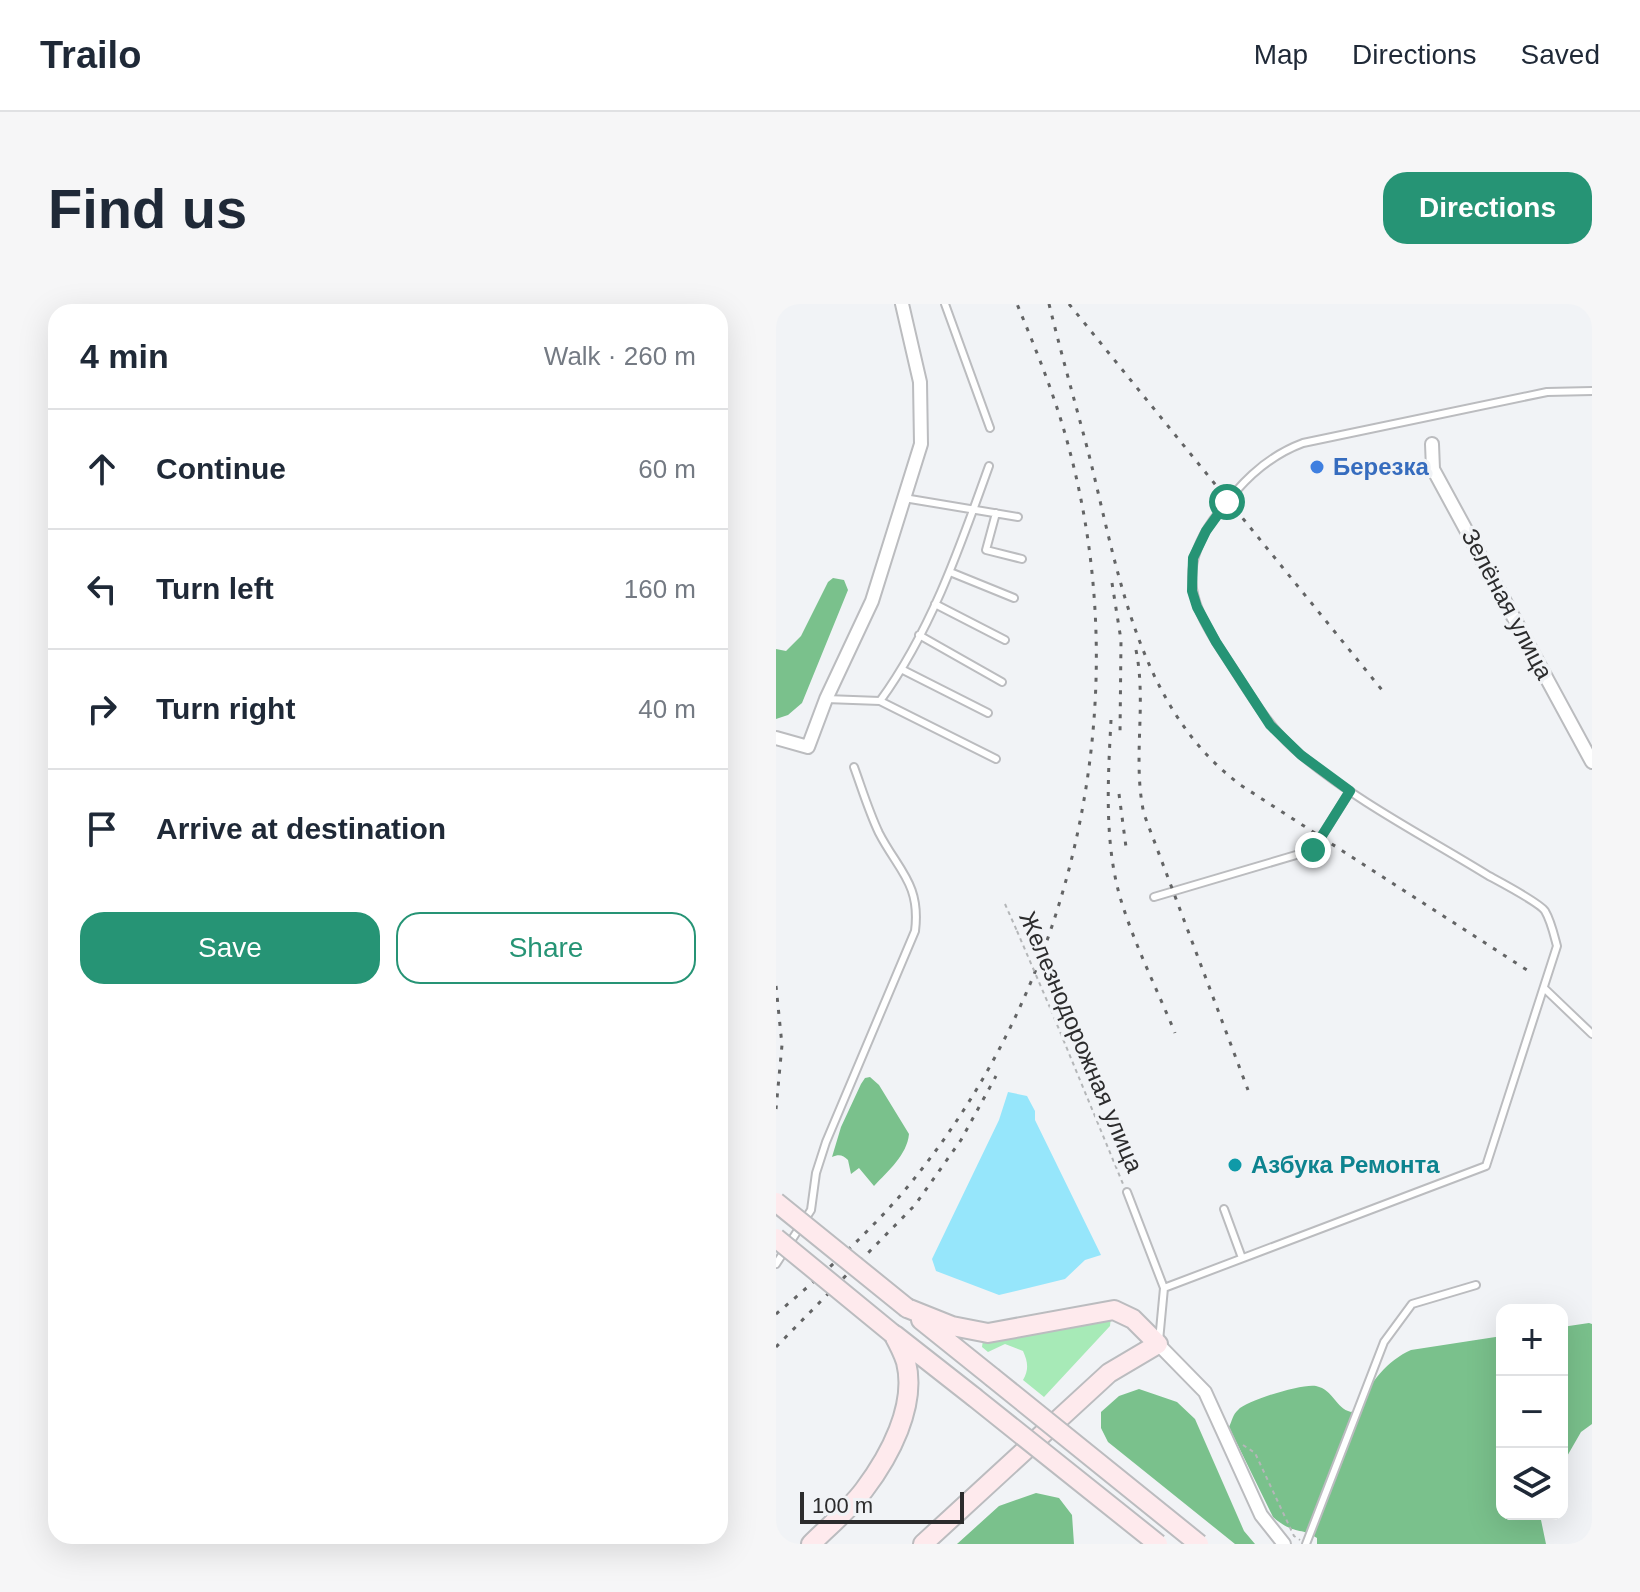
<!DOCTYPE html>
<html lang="en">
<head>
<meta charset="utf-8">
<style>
  body { margin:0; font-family:Helvetica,sans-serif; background:#f6f6f7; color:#1f2937 }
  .controls { position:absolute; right:24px; bottom:24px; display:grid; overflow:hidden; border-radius:16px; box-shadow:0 8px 32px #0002 }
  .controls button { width:72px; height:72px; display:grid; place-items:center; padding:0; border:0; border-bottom:2px solid #e0e1e3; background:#fff; color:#1f2937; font:40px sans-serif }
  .scale { position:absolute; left:24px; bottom:20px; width:164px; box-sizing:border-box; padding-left:8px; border:4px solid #2c2c2d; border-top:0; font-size:22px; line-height:28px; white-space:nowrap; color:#2c2c2d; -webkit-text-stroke:6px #f1f3f6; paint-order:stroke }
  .stop { position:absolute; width:24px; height:24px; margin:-18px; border:6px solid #269475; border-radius:50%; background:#fff }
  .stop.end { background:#269475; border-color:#fff; box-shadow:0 2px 8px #0008 }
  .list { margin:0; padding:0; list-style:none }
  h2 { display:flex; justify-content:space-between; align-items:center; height:104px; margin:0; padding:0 32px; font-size:34px }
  h2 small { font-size:26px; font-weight:400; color:#747a83 }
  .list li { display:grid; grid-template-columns:52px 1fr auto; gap:24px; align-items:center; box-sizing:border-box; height:120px; padding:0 32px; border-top:2px solid #e0e1e3 }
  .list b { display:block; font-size:30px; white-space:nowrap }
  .list em { font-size:26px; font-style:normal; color:#747a83 }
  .actions { display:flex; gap:16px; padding:24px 32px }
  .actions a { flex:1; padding:18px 0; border:2px solid #269475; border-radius:24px; text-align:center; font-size:28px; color:#269475 }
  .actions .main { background:#269475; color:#fff }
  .icon { flex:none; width:44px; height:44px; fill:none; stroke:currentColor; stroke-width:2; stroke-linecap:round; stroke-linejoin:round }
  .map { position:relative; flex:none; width:816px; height:1240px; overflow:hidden; border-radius:24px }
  header { display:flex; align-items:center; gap:48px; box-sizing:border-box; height:112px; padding:0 40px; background:#fff; border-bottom:2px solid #e0e1e3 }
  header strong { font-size:38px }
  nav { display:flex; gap:44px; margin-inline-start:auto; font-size:28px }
  .intro { display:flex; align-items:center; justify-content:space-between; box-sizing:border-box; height:192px; padding:0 48px }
  h1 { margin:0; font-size:56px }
  .button { padding:20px 36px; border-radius:24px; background:#269475; color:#fff; font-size:28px; font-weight:700 }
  main { display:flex; gap:48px; padding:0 48px }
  aside { flex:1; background:#fff; border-radius:24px; box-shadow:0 8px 32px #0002 }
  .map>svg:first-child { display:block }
  .green { fill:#a7eab7 }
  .forest { fill:#7ac18c }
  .water { fill:#96e6fb }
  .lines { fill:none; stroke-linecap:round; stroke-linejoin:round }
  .lane-casing { stroke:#bbbcbf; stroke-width:10 }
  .street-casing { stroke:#bbbcbf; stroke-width:16 }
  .secondary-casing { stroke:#bbbcbf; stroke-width:22 }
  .path { stroke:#b4b6b8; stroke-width:2; stroke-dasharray:4 4; stroke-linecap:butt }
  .lane { stroke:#fff; stroke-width:6 }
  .street { stroke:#fff; stroke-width:12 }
  .secondary { stroke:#feeaed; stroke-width:18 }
  .rail { stroke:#636465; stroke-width:3; stroke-dasharray:4 8; stroke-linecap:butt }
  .secondary-bridge-casing { stroke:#bbbcbf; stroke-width:22; stroke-linecap:butt }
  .path-bridge { stroke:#b4b6b8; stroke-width:2; stroke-dasharray:4 4; stroke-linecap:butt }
  .secondary-bridge { stroke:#feeaed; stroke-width:18 }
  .route { stroke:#269475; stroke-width:10 }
  .shop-dot { fill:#3f7fe0; stroke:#f1f3f6; stroke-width:3 }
  .culture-dot { fill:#0f9aa8; stroke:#f1f3f6; stroke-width:3 }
  .labels { text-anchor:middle; stroke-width:7; stroke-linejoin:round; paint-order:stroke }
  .shop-label { font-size:24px; font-weight:bold; fill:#366cbe; stroke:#f1f3f6; text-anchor:start }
  .street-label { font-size:24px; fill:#2c2c2d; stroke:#f1f3f6 }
  .culture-label { font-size:24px; font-weight:bold; fill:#0d838f; stroke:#f1f3f6; text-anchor:start }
</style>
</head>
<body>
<header>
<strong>Trailo</strong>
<nav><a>Map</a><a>Directions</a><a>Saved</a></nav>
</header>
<div class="intro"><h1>Find us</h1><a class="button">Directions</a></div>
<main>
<aside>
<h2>4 min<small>Walk · 260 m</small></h2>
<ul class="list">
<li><svg class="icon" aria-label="ahead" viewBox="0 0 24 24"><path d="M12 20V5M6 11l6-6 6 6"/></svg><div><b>Continue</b></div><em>60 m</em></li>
<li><svg class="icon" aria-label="left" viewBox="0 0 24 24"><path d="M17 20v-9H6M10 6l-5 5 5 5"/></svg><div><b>Turn left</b></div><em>160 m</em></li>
<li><svg class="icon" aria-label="right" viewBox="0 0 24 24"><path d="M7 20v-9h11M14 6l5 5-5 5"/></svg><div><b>Turn right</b></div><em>40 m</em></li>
<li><svg class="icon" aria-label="arrive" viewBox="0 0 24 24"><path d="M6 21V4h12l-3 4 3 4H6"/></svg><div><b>Arrive at destination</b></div></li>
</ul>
<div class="actions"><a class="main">Save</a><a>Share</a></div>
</aside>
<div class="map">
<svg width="816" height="1240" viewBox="0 0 816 1240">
  <rect width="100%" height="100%" fill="#f1f3f6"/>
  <path class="green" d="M335,1013L334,1022L268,1093L247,1076C253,1066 252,1058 247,1047L229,1040L212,1048L206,1043L207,1036Z"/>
  <path class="forest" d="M57,274L68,276L72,286L26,399L12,411L0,415V345L10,347L25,332L52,278Z
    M94,773L103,781L133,830C131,851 112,867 98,882L83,864L75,870L72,856C67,851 63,850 56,853L65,823L85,780L89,774Z
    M813,1019L816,1020V1120L805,1128L786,1161V1023Z
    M726,1032V1210H766L765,1216L770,1240H541V1234C525,1223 517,1231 497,1213L453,1123C456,1117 457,1110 462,1106C471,1096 528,1079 540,1082C558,1086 559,1104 575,1108L584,1103C593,1079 612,1056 635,1046Z
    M363,1085L401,1098L419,1115L468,1227L479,1240H459L332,1138L325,1124V1108L343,1092Z
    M260,1189L283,1194L296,1211L298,1240H181L223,1202Z"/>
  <path class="water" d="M232,788L251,792L259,807V816L325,951L309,956L289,975L223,991L160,967L156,955L223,816Z"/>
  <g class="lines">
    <defs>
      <path id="lane" d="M169,0L214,124
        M128,194L242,213
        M220,209L210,246L246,255
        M174,268L238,294
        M159,300L229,336
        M143,331L226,378
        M127,366L212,409
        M50,395L104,397C155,327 184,243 213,162
        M104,397L220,455
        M378,593L537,546L574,487
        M769,685L816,730
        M351,888L388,984L383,1037
        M448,905L466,954
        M0,960L35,906L40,869L50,838L139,627C145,580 122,566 103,529C93,508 86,485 78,463
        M388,984L710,862L781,642C778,631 775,617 769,607C764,599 724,578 713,572C650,533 581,498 524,450C491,423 471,385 447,349C416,302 401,267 437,216C462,182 487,154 527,139L771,88L816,87
        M530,1240L608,1038L636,1000L700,981"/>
      <path id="street" d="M656,140L657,165L816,458
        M0,434L32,443L50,395L96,297L145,140L144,78L126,0
        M382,1040L429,1088L485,1211L508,1240"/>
      <path id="secondary" d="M131,1004L176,1022L212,1029L338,1006L357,1015L382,1040L333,1069L147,1240
        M145,1016L216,1073
        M119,1031L198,1093
        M35,1240C52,1223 73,1206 88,1186C113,1153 141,1102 130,1058C127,1049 122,1039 117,1030"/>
    </defs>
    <use href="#lane" class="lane-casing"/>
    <use href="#street" class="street-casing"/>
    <use href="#secondary" class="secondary-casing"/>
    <path class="path" d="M229,600L241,627
      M275,706L347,880
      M467,1141L479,1149L518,1232L524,1236"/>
    <use href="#lane" class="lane"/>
    <use href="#street" class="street"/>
    <use href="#secondary" class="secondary"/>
    <path class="rail" d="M273,0C285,49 299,98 312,147C342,265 361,405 466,482L754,668
      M293,0L610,391
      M336,279L345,336L344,430
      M360,346C371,400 356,456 368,510L472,786
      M335,416C332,474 328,537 344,593C358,640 381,685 399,729
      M343,490L350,543
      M0,682L6,741L0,805
      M0,1010C43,974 86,935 123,893C296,691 362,405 294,148C281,97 261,48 241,0
      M0,1043L139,901L185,836L220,772"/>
    <defs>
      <path id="secondary-bridge" d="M0,898L131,1004
        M0,934L117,1030
        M216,1073L423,1240
        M198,1093L382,1240"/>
    </defs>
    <use href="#secondary-bridge" class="secondary-bridge-casing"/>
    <path class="path-bridge" d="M241,627L275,706"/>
    <use href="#secondary-bridge" class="secondary-bridge"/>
  </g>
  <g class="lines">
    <path class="route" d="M451,198L430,227L417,254L416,287L421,303L440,338L494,421L525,451L574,487L537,546"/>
  </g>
  <circle class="shop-dot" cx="541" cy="163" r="8"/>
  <circle class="culture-dot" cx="459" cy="861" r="8"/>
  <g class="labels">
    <g class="shop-label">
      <text x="557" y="171">Березка</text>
    </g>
    <g class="street-label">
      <text transform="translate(731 300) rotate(62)" y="8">Зелёная улица</text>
      <text transform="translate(305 738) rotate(67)" y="8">Железнодорожная улица</text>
    </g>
    <g class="culture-label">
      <text x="475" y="869">Азбука Ремонта</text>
    </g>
  </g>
</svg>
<div class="controls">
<button>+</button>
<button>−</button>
<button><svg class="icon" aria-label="layers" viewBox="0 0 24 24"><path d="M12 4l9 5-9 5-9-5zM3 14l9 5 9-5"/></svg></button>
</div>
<div class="scale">100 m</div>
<div class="stop" style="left:451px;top:198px"></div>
<div class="stop end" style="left:537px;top:546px"></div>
</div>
</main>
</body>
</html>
